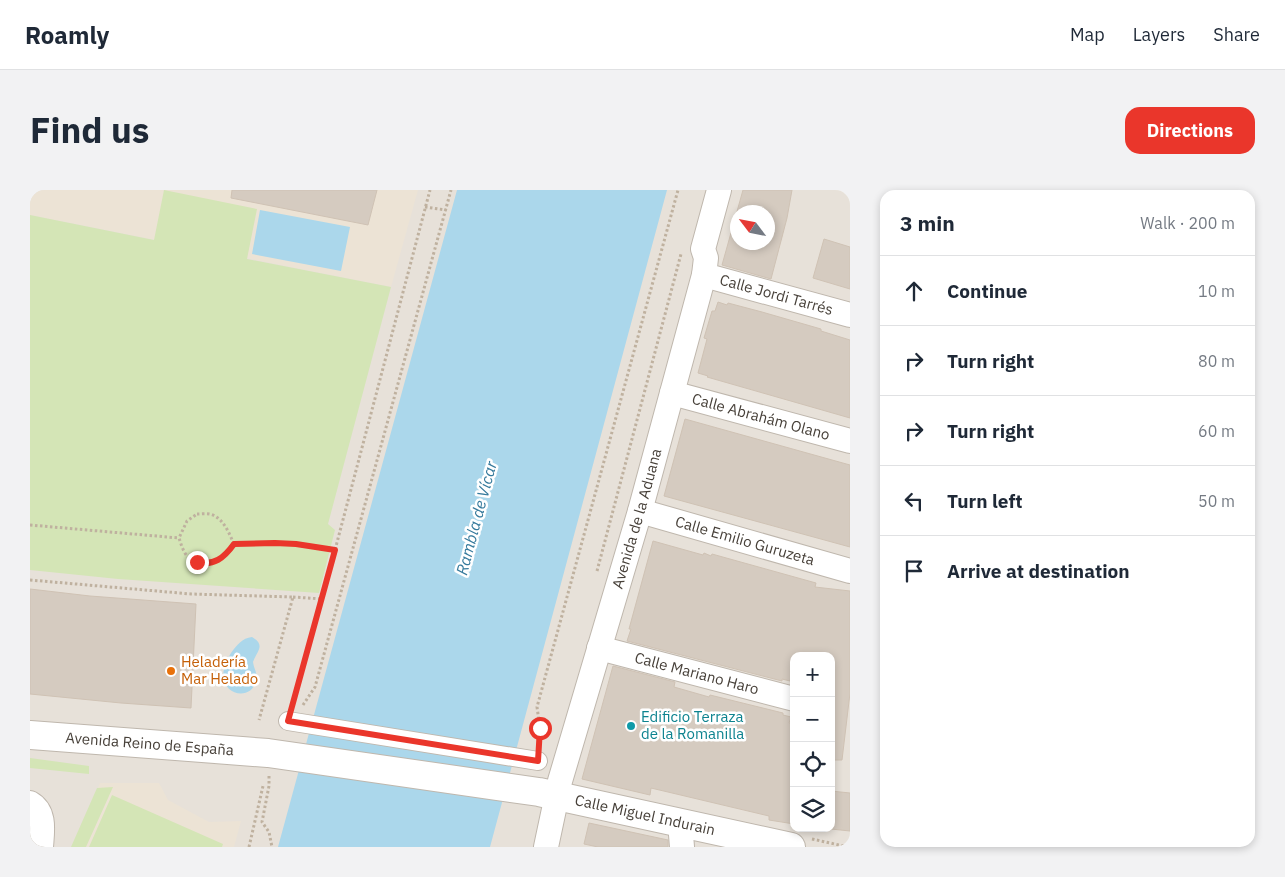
<!DOCTYPE html>
<html lang="en">
<head>
<meta charset="utf-8">
<style>
  body { margin:0; font-family:"IBM Plex Sans",sans-serif; background:#f2f2f3; color:#1f2937 }
  .controls { position:absolute; right:15px; bottom:15px; display:grid; overflow:hidden; border-radius:10px; box-shadow:0 2px 8px #0003 }
  .controls button { width:45px; height:45px; display:grid; place-items:center; padding:0; border:0; border-bottom:1px solid #e0e1e3; background:#fff; color:#1f2937; font:25px sans-serif }
  .compass { position:absolute; left:700px; top:15px; width:45px; height:45px; border-radius:50%; background:#fff; box-shadow:0 2px 8px #0003; rotate:302deg }
  .stop { position:absolute; width:15px; height:15px; margin:-11px; border:4px solid #ea362b; border-radius:50%; background:#fff }
  .stop.end { background:#ea362b; border-color:#fff; box-shadow:0 1px 5px #0008 }
  .list { margin:0; padding:0; list-style:none }
  h2 { display:flex; justify-content:space-between; align-items:center; height:65px; margin:0; padding:0 20px; font-size:21px }
  h2 small { font-size:16px; font-weight:400; color:#747a83 }
  .list li { display:grid; grid-template-columns:32px 1fr auto; gap:15px; align-items:center; box-sizing:border-box; height:70px; padding:0 20px; border-top:1px solid #e0e1e3 }
  .list b { display:block; font-size:19px; white-space:nowrap }
  .list em { font-size:16px; font-style:normal; color:#747a83 }
  .icon { flex:none; width:28px; height:28px; fill:none; stroke:currentColor; stroke-width:2; stroke-linecap:round; stroke-linejoin:round }
  .map { position:relative; flex:none; width:820px; height:657px; overflow:hidden; border-radius:15px }
  header { display:flex; align-items:center; gap:30px; box-sizing:border-box; height:70px; padding:0 25px; background:#fff; border-bottom:1px solid #e0e1e3 }
  header strong { font-size:24px }
  nav { display:flex; gap:28px; margin-inline-start:auto; font-size:18px }
  .intro { display:flex; align-items:center; justify-content:space-between; box-sizing:border-box; height:120px; padding:0 30px }
  h1 { margin:0; font-size:35px }
  .button { padding:12px 22px; border-radius:15px; background:#ea362b; color:#fff; font-size:18px; font-weight:700 }
  main { display:flex; gap:30px; padding:0 30px }
  aside { flex:1; background:#fff; border-radius:15px; box-shadow:0 2px 8px #0003 }
  .map>svg:first-child { display:block }
  .residential { fill:#e7e1d9; fill-rule:evenodd }
  .education { fill:#ece3d5 }
  .green { fill:#d4e5b6 }
  .water { fill:#abd7eb }
  .building { fill:#d5cbc0; stroke:#cfc2b4; fill-rule:evenodd }
  .lines { fill:none; stroke-linecap:round; stroke-linejoin:round }
  .pedestrian-casing { stroke:#bfb7ad; stroke-width:20 }
  .minor-casing { stroke:#bfb7ad; stroke-width:26 }
  .tertiary-casing { stroke:#bfb7ad; stroke-width:30 }
  .path { stroke:#bfb19f; stroke-width:3; stroke-dasharray:2.5 2.5; stroke-linecap:butt }
  .pedestrian { stroke:#fff; stroke-width:18 }
  .minor { stroke:#fff; stroke-width:24 }
  .tertiary { stroke:#fff; stroke-width:28 }
  .route { stroke:#ea362b; stroke-width:6 }
  .food-dot { fill:#e8710a; stroke:#fff; stroke-width:2 }
  .culture-dot { fill:#0f9aa8; stroke:#fff; stroke-width:2 }
  .labels { text-anchor:middle; stroke-width:5; stroke-linejoin:round; paint-order:stroke }
  .street-label { font-size:15px; fill:#474039; stroke:#fff }
  .food-label { font-size:15px; fill:#c56008; stroke:#fff; text-anchor:start }
  .culture-label { font-size:15px; fill:#0d838f; stroke:#fff; text-anchor:start }
  .water-label { font-size:16px; font-style:italic; fill:#357a9c; stroke:#fff }
</style>
</head>
<body>
<header>
<strong>Roamly</strong>
<nav><a>Map</a><a>Layers</a><a>Share</a></nav>
</header>
<div class="intro"><h1>Find us</h1><a class="button">Directions</a></div>
<main>
<div class="map">
<svg width="820" height="657" viewBox="0 0 820 657">
  <rect width="100%" height="100%" fill="#f4f0ea"/>
  <path class="residential" d="M0,0H820V657H0ZM708,22H738V52H708ZM764,466H801V638H764Z"/>
  <path class="education" d="M0,0H388L361,97L0,25Z
    M70,593H129L138,610L179,632L211,631L204,657H42Z"/>
  <path class="green" d="M134,0L227,19L217,69L361,97L298,334L305,340L289,403L88,389L0,380V25L124,50Z
    M0,568L59,576V584L0,578Z
    M83,597L56,657H41L67,598Z
    M82,605L193,654L192,657H59Z"/>
  <path class="water" d="M427,0H637L460,657H248Z
    M230,20L320,37L311,81L222,64Z
    M222,447C236,455 227,461 223,472C224,479 228,484 226,491C220,516 176,502 201,463C207,455 212,448 222,447Z"/>
  <path class="building" d="M202,0H347L338,35L201,8Z
    M713,0H762L757,28L741,89L692,75ZM708,22H738V52H708Z
    M794,49L820,57V99L783,88Z
    M688,112L697,115L698,113L732,122L791,139V141L820,150V228L677,187L678,186L668,183L677,149L674,148L682,121H685Z
    M655,229L820,275V357L634,306Z
    M623,351L673,365L674,363L681,366L682,364L786,393L785,397L820,401V503L812,570H801V466H764V475L760,491L752,489V491L597,451L601,439H599Z
    M0,399L60,406L166,414L161,518L91,513L0,504Z
    M583,476L645,492L644,497L679,507L680,505L753,523V525L761,527L759,533L764,534V634L739,630V626L621,598L620,605L552,589Z
    M801,601L820,603V641L801,639Z
    M559,633L638,650V657H568L554,654Z"/>
  <g class="lines">
    <defs>
      <path id="pedestrian" d="M258,531L508,571"/>
      <g id="minor">
        <path id="s1" d="M674,85L820,125"/>
        <path id="s2" d="M642,203L820,251"/>
        <path id="s3" d="M610,321L820,381"/>
        <path id="s4" d="M569,458L764,509"/>
        <path d="M0,613C16,622 12,642 11,657"/>
        <path d="M650,632L652,657"/>
        <path id="s5" d="M516,657L530,591L610,321L674,85L676,68L673,59L689,0"/>
      </g>
      <g id="tertiary">
        <path id="s6" d="M0,545L238,563L509,602L761,657"/>
      </g>
    </defs>
    <use href="#pedestrian" class="pedestrian-casing"/>
    <use href="#minor" class="minor-casing"/>
    <use href="#tertiary" class="tertiary-casing"/>
    <path class="path" d="M395,17L416,20
      M167,324C172,324 178,323 183,325C194,330 199,343 204,354C195,366 183,377 167,372C164,370 160,369 157,366C153,361 151,354 149,348L157,331Z
      M0,335L149,348
      M204,354L245,353L266,354L305,360
      M567,381L651,64
      M0,390L161,404L263,407L229,530
      M263,407L292,409
      M263,514L305,360L400,0
      M273,515L285,497L421,0
      M509,554L510,538L507,517L648,0
      M239,586V596L232,632L239,642L242,657
      M782,649L818,657
      M219,657L233,596"/>
    <use href="#pedestrian" class="pedestrian"/>
    <use href="#minor" class="minor"/>
    <use href="#tertiary" class="tertiary"/>
  </g>
  <g class="lines">
    <path class="route" d="M167,372C184,376 194,368 204,354L245,353L266,354L305,360L258,531L508,571L510,538"/>
  </g>
  <circle class="food-dot" cx="141" cy="481" r="5"/>
  <circle class="culture-dot" cx="601" cy="536" r="5"/>
  <g class="labels">
    <g class="street-label">
      <text dy="5" stroke="none"><textPath href="#s1" startOffset="75">Calle Jordi Tarrés</textPath></text>
      <text dy="5" stroke="none"><textPath href="#s2" startOffset="92">Calle Abrahám Olano</textPath></text>
      <text dy="5" stroke="none"><textPath href="#s5" startOffset="341">Avenida de la Aduana</textPath></text>
      <text dy="5" stroke="none"><textPath href="#s3" startOffset="109">Calle Emilio Guruzeta</textPath></text>
      <text dy="5" stroke="none"><textPath href="#s4" startOffset="101">Calle Mariano Haro</textPath></text>
      <text dy="5" stroke="none"><textPath href="#s6" startOffset="120">Avenida Reino de España</textPath></text>
      <text dy="5" stroke="none"><textPath href="#s6" startOffset="621">Calle Miguel Indurain</textPath></text>
    </g>
    <g class="food-label">
      <text x="151" y="477">Heladería<tspan x="151" dy="17">Mar Helado</tspan></text>
    </g>
    <g class="culture-label">
      <text x="611" y="532">Edificio Terraza<tspan x="611" dy="17">de la Romanilla</tspan></text>
    </g>
    <g class="water-label">
      <text transform="translate(446 328) rotate(-75)" y="6">Rambla de Vícar</text>
    </g>
  </g>
</svg>
<div class="controls">
<button>+</button>
<button>−</button>
<button><svg class="icon" aria-label="locate" viewBox="0 0 24 24"><circle cx="12" cy="12" r="6"/><path d="M12 2v4M12 18v4M2 12h4M18 12h4"/></svg></button>
<button><svg class="icon" aria-label="layers" viewBox="0 0 24 24"><path d="M12 4l9 5-9 5-9-5zM3 14l9 5 9-5"/></svg></button>
</div>
<svg class="compass" viewBox="-18 -18 36 36"><path d="M0-13l5 13h-10z" fill="#e53935"/><path d="M0 13l5-13h-10z" fill="#747a83"/></svg>
<div class="stop" style="left:510px;top:538px"></div>
<div class="stop end" style="left:167px;top:372px"></div>
</div>
<aside>
<h2>3 min<small>Walk · 200 m</small></h2>
<ul class="list">
<li><svg class="icon" aria-label="ahead" viewBox="0 0 24 24"><path d="M12 20V5M6 11l6-6 6 6"/></svg><div><b>Continue</b></div><em>10 m</em></li>
<li><svg class="icon" aria-label="right" viewBox="0 0 24 24"><path d="M7 20v-9h11M14 6l5 5-5 5"/></svg><div><b>Turn right</b></div><em>80 m</em></li>
<li><svg class="icon" aria-label="right" viewBox="0 0 24 24"><path d="M7 20v-9h11M14 6l5 5-5 5"/></svg><div><b>Turn right</b></div><em>60 m</em></li>
<li><svg class="icon" aria-label="left" viewBox="0 0 24 24"><path d="M17 20v-9H6M10 6l-5 5 5 5"/></svg><div><b>Turn left</b></div><em>50 m</em></li>
<li><svg class="icon" aria-label="arrive" viewBox="0 0 24 24"><path d="M6 21V4h12l-3 4 3 4H6"/></svg><div><b>Arrive at destination</b></div></li>
</ul>
</aside>
</main>
</body>
</html>
